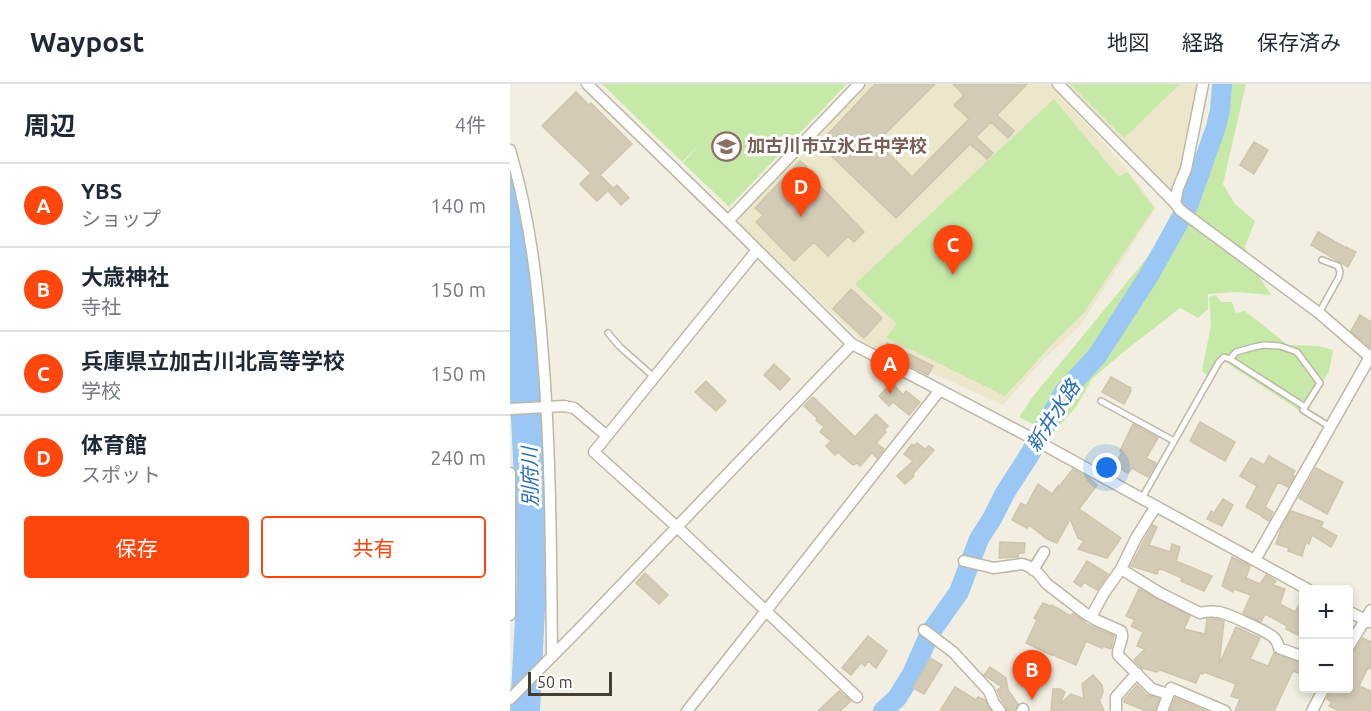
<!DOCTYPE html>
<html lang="ja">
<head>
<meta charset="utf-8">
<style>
  body { margin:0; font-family:Ubuntu,"Noto Sans JP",sans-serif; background:#f2f2f3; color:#1f2937 }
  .controls { position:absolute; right:18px; bottom:18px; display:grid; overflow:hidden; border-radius:6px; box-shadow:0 3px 9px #0003 }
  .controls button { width:54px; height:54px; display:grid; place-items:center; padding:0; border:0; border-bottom:2px solid #e0e1e3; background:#fff; color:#1f2937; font:30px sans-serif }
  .scale { position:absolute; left:18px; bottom:15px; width:84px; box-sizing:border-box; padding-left:6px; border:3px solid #443f33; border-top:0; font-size:16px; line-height:21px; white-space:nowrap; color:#443f33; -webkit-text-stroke:4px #fff; paint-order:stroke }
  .you { position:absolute; left:597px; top:384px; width:21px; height:21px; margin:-15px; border:4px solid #fff; border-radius:50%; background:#1a73e8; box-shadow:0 0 0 9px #1a73e833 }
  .badge { display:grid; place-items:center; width:39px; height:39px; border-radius:50%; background:#ff460d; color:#fff; font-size:20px; font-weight:700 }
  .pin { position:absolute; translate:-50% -50px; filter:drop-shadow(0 2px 3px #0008) }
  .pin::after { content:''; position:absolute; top:32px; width:21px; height:18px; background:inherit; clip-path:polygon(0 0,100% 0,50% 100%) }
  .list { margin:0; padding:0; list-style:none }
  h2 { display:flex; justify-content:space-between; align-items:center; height:78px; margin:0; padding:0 24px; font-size:26px }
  h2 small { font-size:20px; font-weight:400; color:#747a83 }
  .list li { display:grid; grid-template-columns:39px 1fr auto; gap:18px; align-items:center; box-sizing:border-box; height:84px; padding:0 24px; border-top:2px solid #e0e1e3 }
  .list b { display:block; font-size:22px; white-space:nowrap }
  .list p { margin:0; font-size:20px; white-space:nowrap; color:#747a83 }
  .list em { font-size:20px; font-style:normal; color:#747a83 }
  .actions { display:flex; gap:12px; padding:18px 24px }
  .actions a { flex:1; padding:14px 0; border:2px solid #ff460d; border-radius:6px; text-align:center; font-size:21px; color:#ff460d }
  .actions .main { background:#ff460d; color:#fff }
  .map { position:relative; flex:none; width:861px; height:627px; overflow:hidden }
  header { display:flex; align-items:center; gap:36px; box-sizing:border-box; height:84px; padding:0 30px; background:#fff; border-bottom:2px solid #e0e1e3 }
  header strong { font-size:28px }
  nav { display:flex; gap:33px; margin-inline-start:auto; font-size:21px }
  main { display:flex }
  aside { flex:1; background:#fff }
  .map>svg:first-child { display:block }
  .education { fill:#ece6cb }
  .green { fill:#c6e9a8 }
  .water { fill:#9ac7f4 }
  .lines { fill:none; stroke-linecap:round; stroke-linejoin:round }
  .river { stroke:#9ac7f4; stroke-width:20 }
  .building { fill:#d4cbb7; stroke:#cfc4aa; stroke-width:1.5 }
  .service-casing { stroke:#beb7a5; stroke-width:8 }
  .minor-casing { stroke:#beb7a5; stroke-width:13 }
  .service { stroke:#fff; stroke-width:5 }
  .minor { stroke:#fff; stroke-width:10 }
  .labels { text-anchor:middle; stroke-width:6; stroke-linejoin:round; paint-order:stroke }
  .education-label { font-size:18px; font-weight:bold; fill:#785e54; stroke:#fff; text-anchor:start }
  .water-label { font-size:20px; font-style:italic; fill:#276cb4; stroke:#fff }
</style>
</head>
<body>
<header>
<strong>Waypost</strong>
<nav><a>地図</a><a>経路</a><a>保存済み</a></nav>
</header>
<main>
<aside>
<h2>周辺<small>4件</small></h2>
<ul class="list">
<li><span class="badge">A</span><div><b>YBS</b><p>ショップ</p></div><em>140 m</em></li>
<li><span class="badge">B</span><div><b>大歳神社</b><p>寺社</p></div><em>150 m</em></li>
<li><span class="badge">C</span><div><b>兵庫県立加古川北高等学校</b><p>学校</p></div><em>150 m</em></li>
<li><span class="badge">D</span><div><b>体育館</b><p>スポット</p></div><em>240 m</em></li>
</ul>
<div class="actions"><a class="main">保存</a><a>共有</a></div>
</aside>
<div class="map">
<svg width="861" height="627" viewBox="0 0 861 627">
  <rect width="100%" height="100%" fill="#f2efe2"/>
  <path class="education" d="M354,0H540L614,81L646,124L570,242L533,276L493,321L420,288L417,294L352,257L230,141V131Z
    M553,0H690L673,81L666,101L662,104L657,105Z"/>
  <path class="green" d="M92,0H337L219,123L173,79L189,61L172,78Z
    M560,0H670L614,54Z
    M706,0H736L713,100L725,120L745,137L735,163L741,180L761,211L725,208L698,210V225L688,234L670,224L611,270L582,295L566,323L542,350L509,333L524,311L641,169L677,100L697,41Z
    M544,15L609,93L617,88L644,124L573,230L546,256L495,312L376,253L387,240L345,200Z
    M705,211L712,218H722L726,229L735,227L778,261L809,262L823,266L819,288L792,328L709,274L698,292L692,287L701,241L699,213Z"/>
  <path class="water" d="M0,88L9,118L21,179L33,305L36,444L35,525L30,627H0L7,497L6,436L0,314Z"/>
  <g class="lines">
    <path class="river" d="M373,627L387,614L402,590L420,549L449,508L469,455L483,433L495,409L520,370L554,308L587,272L638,193L678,122L706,43L710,26L712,0"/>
  </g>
  <path class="building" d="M365,0H425L367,58L402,93L459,35L444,21L454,11L443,0H517L487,31L504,47L498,54L481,38L466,53L483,69L477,75L460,60L386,134L309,60Z
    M66,8L79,21L81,19L122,60L90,91L102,103L87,117L70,100L81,89L32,42Z
    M744,58L758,66L744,90L730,81Z
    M290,77L297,83L294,85L354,148L344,158L338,152L318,172L304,158L284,177L246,138L253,131L245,124Z
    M107,101L119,114L111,121L99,108Z
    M808,148L836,164V163L846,168L838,183L801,161Z
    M341,205L372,234L354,254L323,225Z
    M850,231L861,238V264L841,247Z
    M377,259L423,282L418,291L373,268Z
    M264,280L280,295L270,306L254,291Z
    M601,293L621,304L620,307H621L614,320L592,308Z
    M196,297L216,317L206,327L185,308Z
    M382,299L393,311L396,307L410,318L399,331L383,318L379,322L369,312Z
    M303,313L345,353L366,330L378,342L374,346L376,348L366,359L374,365L367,374L362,369L350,382L347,379L343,381L339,378L328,368L325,371L316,362L321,357L310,348L314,343L306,336L307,334L294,322Z
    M690,338L725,358L715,377L680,357Z
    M623,340L648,354L636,374L646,379L638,393L622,384L618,389L605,382L612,368L610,367Z
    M407,359L415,365L419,362L424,366L403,390L404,392L395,400L387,392L403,377L394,370L402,360L404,362Z
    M759,372L785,387L782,391L784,392L778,403L768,398L755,423L763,428L759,437L752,433V432L736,423L747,402L730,392L741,374L754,381Z
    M806,384L833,398L817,430L789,414Z
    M563,385L579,394L587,401L569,425L611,454L597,474L568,465L574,457L568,454L560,435L547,459L537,455L519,441L517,444L502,436L511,419L516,422L528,400L542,410L548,402V404Z
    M713,415L723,421L712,442L697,435L701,427L704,429Z
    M781,427L813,438L811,443L827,452L821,463L802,451L799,460L796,458L792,472L778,467L779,464L766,460L771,445Z
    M643,441L647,443L639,461L660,468L662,460L670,463L666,477L702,492L694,507L671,497L672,494L649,484L647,490L621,482L633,458Z
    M490,458L515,459L514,469H509L508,473L489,474Z
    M722,473L740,482L736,494L750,500L756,491L766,497L763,501L775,505L770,520L785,528L794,512V554L776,545L777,542L755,530L751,538L733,529L741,511L724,505L723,508L712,502Z
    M577,477L598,490L587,506L574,498L571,503L564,498Z
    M135,489L158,511L149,520L126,499Z
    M629,505L680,532L674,545L695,550L697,535H707L714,537L709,581L726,543L750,554L740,575L758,582L764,569L794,580V591L783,587L764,627H725L730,615L721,612L726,600L694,588L693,590L690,589L686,599L650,586L647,588L632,584L624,576L635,565L627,562L633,548L621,542L625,536L616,532Z
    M533,519L540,522L542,521L561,532L563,529L575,538L574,539L604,552L601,565L593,562L592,564L576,557L566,581L541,570V571L516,559L527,536L524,534Z
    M358,552L377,567L366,584L358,577L355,582L351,579L341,591L332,584Z
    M853,554L861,558V585L858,584L849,602L861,607V627H829L819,622L822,618L817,615L821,604H838V571L844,568Z
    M420,574L432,581L414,610L403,604Z
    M480,583L496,594L498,606L508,620L505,627H497L496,622L491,615L487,606L492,603L474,591Z
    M583,591L592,601L593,608L591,614L589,615L594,627H541L543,605H550L555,608L550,620L561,610L574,615L572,600Z
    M627,601L637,611L649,615L645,627H636L614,618V616Z
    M445,603L466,616L468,613L475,616L481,627H430Z
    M329,607L341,617L330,627H308Z
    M665,614L696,627H660Z"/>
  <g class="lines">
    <defs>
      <path id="service" d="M809,229L829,193L830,188L828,182L812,176
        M98,249L110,263L144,293
        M720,275L726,268L744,263L754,261L770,262L787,268L810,299L793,326L820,343
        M591,317L664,357
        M632,414L709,278L714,273L720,275L795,323"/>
      <path id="minor" d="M77,0L218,137L342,260L514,350L799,506
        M548,0L665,119L670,126L809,229L860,273
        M0,66C20,133 28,203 33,272C41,372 41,471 42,571
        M665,119L668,104L676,85L693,0
        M218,137L349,0
        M247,166L84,368L167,443L347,613
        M0,325L54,322L64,324L97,352
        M0,389V531
        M745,476L861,271
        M454,477L484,484L512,480L518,482L528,489L537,500L576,530L586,536L611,547C615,554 607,563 608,571L642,605L658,610
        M611,485L650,509L690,529C697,527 702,527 709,528C719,530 753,546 762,552C766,555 768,559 769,564L794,573
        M523,486L534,468
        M838,527L859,538
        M581,533L594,509L611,485L626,454L646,422
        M414,546L443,568L479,607L484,619L490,627
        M838,564L861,526
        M0,615L74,540L342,260
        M177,627L430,306
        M512,627L513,625
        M606,627V613L627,589
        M652,627L661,604L715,627
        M802,627L814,604"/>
    </defs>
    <use href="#service" class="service-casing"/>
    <use href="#minor" class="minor-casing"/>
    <use href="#service" class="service"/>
    <use href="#minor" class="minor"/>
  </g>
  <defs>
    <symbol id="school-ring" viewBox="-11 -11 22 22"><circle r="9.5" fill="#fff" stroke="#8d6e63" stroke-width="1.5"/><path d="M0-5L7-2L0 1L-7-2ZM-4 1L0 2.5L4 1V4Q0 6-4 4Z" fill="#8d6e63"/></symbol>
  </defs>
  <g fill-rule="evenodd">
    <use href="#school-ring" x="200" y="46" width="33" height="33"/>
  </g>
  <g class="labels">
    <g class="education-label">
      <text x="237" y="68">加古川市立氷丘中学校</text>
    </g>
    <g class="water-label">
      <text transform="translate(543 332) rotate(-57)" y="7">新井水路</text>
      <text transform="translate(20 393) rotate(-91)" y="7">別府川</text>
    </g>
  </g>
</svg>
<div class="controls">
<button>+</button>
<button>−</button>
</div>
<div class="scale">50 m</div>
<div class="you"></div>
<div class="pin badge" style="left:380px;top:310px">A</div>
<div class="pin badge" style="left:522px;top:616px">B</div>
<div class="pin badge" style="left:443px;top:191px">C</div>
<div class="pin badge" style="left:291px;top:133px">D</div>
</div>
</main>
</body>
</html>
